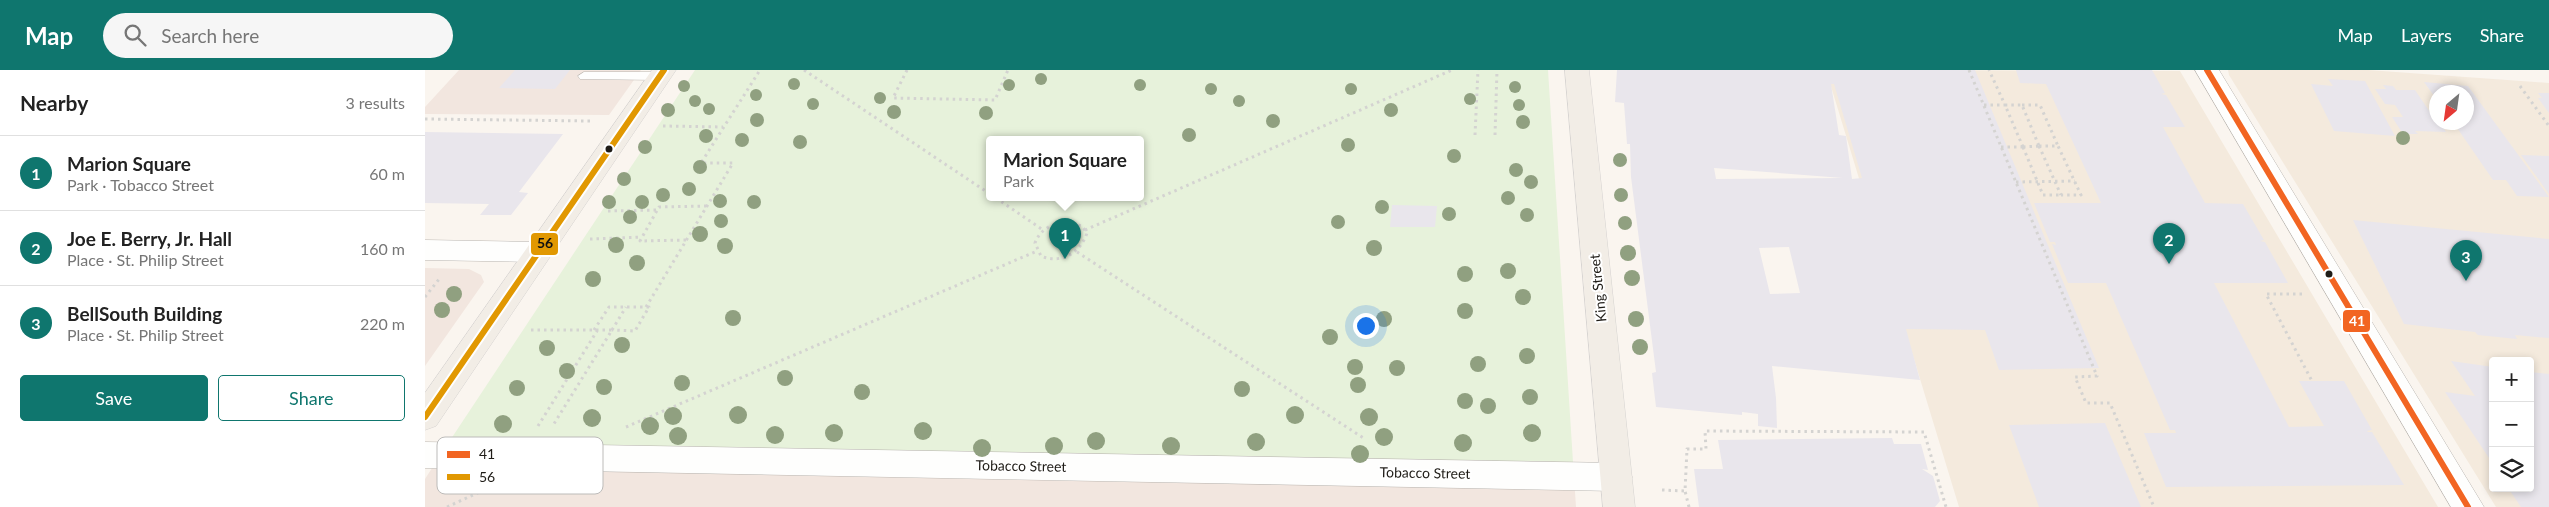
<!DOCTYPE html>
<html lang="en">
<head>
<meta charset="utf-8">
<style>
  body { margin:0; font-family:Lato,sans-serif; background:#f6f6f6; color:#222 }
  .controls { position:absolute; right:15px; bottom:15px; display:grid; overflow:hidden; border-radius:5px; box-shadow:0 2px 8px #0003 }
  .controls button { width:45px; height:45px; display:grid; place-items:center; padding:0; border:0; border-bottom:1px solid #e0e0e0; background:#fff; color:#222; font:25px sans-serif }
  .compass { position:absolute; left:2004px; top:15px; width:45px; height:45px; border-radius:50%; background:#fff; box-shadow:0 2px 8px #0003; rotate:209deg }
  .you { position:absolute; left:940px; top:255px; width:18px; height:18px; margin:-12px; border:4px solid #fff; border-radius:50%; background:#1a73e8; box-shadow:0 0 0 8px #1a73e833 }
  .badge { display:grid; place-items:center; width:32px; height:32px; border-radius:50%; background:#0f766e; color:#fff; font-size:16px; font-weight:700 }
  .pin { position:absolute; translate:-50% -41px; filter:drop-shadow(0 1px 2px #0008) }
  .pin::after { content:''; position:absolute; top:26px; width:18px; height:15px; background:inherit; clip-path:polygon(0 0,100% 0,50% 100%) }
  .popup { position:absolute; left:561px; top:66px; width:158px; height:65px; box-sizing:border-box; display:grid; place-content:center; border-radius:5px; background:#fff; filter:drop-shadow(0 1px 4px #0005); font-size:16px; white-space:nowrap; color:#767676 }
  .popup b { font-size:19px; color:#222 }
  .popup::after { content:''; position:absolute; left:50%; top:100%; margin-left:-10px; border:10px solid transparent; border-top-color:#fff }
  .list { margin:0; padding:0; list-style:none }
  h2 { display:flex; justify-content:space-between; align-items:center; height:65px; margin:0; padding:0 20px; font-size:21px }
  h2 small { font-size:16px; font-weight:400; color:#767676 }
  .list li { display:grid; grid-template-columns:32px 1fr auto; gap:15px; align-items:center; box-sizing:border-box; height:75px; padding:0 20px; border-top:1px solid #e0e0e0 }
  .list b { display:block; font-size:19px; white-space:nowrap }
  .list p { margin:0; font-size:16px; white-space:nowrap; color:#767676 }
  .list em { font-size:16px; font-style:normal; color:#767676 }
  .actions { display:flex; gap:10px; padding:15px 20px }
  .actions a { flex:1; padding:11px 0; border:1px solid #0f766e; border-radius:5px; text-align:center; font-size:18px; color:#0f766e }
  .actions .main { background:#0f766e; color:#fff }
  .icon { flex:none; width:28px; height:28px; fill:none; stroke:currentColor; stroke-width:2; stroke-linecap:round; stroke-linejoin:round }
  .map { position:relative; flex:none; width:2124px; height:437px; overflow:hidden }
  header { display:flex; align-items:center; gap:30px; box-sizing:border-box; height:70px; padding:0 25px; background:#0f766e; color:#fff }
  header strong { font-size:24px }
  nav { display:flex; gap:28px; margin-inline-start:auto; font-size:18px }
  .search { width:350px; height:45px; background:#f6f6f6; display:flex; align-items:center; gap:12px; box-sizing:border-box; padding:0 18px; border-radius:28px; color:#767676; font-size:19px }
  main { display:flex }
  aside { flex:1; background:#fff }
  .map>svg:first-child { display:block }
  .commercial { fill:#f2e6df }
  .built { fill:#f4eadd; fill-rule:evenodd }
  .green { fill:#e7f2db; fill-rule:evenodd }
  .building { fill:#e9e6ec; fill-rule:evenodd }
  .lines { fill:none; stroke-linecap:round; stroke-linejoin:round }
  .lane-casing { stroke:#bab6b1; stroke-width:1 }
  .street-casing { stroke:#bab6b1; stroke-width:1 }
  .primary-casing { stroke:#d5d2d0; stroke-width:1 }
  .path { stroke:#d4d3d1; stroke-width:3; stroke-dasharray:2.5 4; stroke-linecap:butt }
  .lane { fill:#fefefd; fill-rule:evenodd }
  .street { fill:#fefefd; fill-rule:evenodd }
  .primary { fill:#f2ede6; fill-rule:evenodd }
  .bus-1-casing { stroke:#fff; stroke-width:10 }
  .bus-2-casing { stroke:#fff; stroke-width:10 }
  .bus-1 { stroke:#f26522; stroke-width:6 }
  .bus-2 { stroke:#e19802; stroke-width:6 }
  .tree { fill:#90a080 }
  .bus-dot { fill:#1f1c17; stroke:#fff; stroke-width:2 }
  .labels { text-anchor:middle; stroke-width:4; stroke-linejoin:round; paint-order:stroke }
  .street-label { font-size:14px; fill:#1f1c17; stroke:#fff }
  .key { fill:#fff; stroke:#bcbbb9; stroke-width:1 }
  .key-label { font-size:14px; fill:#1f1c17 }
  .line-badge { stroke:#fff; stroke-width:2 }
  .badge-label { font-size:14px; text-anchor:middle; font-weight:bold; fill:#fff }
  .pale-badge-label { font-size:14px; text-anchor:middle; font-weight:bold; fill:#111 }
</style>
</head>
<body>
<header>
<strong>Map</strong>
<div class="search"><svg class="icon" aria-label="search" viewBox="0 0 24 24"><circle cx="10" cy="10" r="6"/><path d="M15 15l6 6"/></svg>Search here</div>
<nav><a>Map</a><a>Layers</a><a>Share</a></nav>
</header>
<main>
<aside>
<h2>Nearby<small>3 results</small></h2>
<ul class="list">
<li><span class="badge">1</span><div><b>Marion Square</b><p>Park · Tobacco Street</p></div><em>60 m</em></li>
<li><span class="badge">2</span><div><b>Joe E. Berry, Jr. Hall</b><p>Place · St. Philip Street</p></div><em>160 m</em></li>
<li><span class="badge">3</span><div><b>BellSouth Building</b><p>Place · St. Philip Street</p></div><em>220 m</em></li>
</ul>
<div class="actions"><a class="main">Save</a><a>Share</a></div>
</aside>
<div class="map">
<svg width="2124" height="437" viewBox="0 0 2124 437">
  <rect width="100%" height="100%" fill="#faf5ef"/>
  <path class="commercial" d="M34,0H216L184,45L0,44V37Z
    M0,198L44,199L56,205L59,212L0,296Z
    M20,378L1148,392L1151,437H0V409Z"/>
  <path class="built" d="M1401,0L1755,1L2013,437H1534Z
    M1803,0H1943L2124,13V437H2071L1804,5ZM2012,22H2042V52H2012ZM2068,291H2105V418H2068Z"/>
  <path class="green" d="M270,0H1123L1148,392L20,378ZM565,70H715V128H565Z"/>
  <path class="building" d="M90,0H145L130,19L74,18Z
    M1192,0H1550L1674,298L1574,300L1560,260L1481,259L1495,310L1347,296L1351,328L1352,358L1333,356V344L1317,342V345L1231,337L1227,303L1231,302L1206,107L1205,74H1202L1199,33L1190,32ZM1406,14H1409L1437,108L1427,109L1421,66L1414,65ZM1289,98L1418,108L1291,109ZM1364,177L1375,223L1345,224L1334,178Z
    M1591,0H1727L1740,23L1736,24L1741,25L1760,57H1738L1780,133L1818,134L1839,170L1835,171L1840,172L1863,213H1789L1864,357L1899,356L1874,311H1919L1947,360L1942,361L1943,362H1947L1979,415L1741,417L1719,363H1751L1750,360H1745L1681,213H1643L1627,174L1631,175L1630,172H1625L1609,133H1676L1621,14L1595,13Z
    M1903,9L1940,11L1970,66L1909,61L1886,14L1908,16Z
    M1999,12L2043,16L2124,127L2092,126L2081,110H2068L2028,52H2042V22H2012V30Z
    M1958,15L1968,16L1971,20H1990L2009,48H2012V52H2015L2021,62L1990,61L1993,64H1978L1967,47H1978L1970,35L1960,34L1950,19H1961Z
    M2113,23H2124V43L2113,28H2117Z
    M0,62L138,64L94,122L103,123L86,145H55L64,134L0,133Z
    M2096,85L2124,86V124Z
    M967,135L1012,136L1010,157H965Z
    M1928,150L2124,169V268L2090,265L2092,269L2053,265L2050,262L1979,254Z
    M2026,291L2068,297V394L2020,322L2050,326Z
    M2105,302L2124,304V437H2096L2083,418H2105Z
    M1680,353L1716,437H1614L1584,355Z
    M1467,368L1469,374H1496L1503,400L1497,399L1508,406L1515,431L1510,437H1274L1269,399H1298L1293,370Z"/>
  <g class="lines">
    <defs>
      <path id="lane" d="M159,2H234L240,6L234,10L155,9L153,6Z"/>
      <path id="street" d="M1770,0H1794L2059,437H2026Z
        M0,170L113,172L122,175L126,182L122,189L113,192L0,190Z
        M0,372L1191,393L1202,397L1207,407L1202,417L1191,421L0,398Z"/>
      <path id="primary" d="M227,0H251L11,356L0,360V323Z
        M1140,0H1164L1210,437H1178Z"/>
    </defs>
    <use href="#lane" class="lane-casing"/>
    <use href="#street" class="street-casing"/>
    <use href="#primary" class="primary-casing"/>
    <path class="path" d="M379,0L565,124
      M482,0L468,28L570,30L583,0
      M1544,0L1672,306L1650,307L1661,333H1685L1729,437
      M2095,16L2124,56
      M1559,35H1580L1564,0
      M1597,35H1615L1633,76
      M0,49L165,51
      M238,56L298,57
      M1050,65L1053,0
      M1070,65L1072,0
      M1614,76L1636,125
      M1614,76H1633L1656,125H1636
      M1576,77H1598
      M1598,77L1618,125H1636
      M1598,77L1580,35H1597L1614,76
      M1598,77L1614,76
      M1591,112L1650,111
      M571,128L618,160
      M183,141L232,140
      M641,151L657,156L662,163C655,184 635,194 616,186L610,173C615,159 627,154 641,151Z
      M660,160L1027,0
      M165,169L217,167
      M261,170L215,171L234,137L282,136
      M652,182L940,369
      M1877,224H1841L1887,311
      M0,227L15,208
      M221,237L308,93H276L335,0
      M106,260H187L127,357
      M169,260L184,237H224L210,261L187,260
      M187,260L201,237
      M113,356L172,261
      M201,357L612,181
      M1237,420L1260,421
      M22,437L63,418
      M1264,437L1260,421L1262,379H1281L1280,361L1499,362L1521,437"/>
    <use href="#lane" class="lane"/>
    <use href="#street" class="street"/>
    <use href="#primary" class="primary"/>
    <defs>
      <path id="bus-1" d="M1782,0L2043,437"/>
      <path id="bus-2" d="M0,347L239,0"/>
    </defs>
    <use href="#bus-1" class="bus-1-casing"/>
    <use href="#bus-2" class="bus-2-casing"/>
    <use href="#bus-1" class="bus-1"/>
    <use href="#bus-2" class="bus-2"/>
  </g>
  <g class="tree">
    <circle cx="616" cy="9" r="6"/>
    <circle cx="369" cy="14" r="6"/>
    <circle cx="584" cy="15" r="6"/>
    <circle cx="715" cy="15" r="6"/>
    <circle cx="259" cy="16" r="6"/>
    <circle cx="1090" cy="17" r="6"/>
    <circle cx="786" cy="19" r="6"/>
    <circle cx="926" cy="19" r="6"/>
    <circle cx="331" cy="25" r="6"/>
    <circle cx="455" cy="28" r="6"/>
    <circle cx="1045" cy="29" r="6"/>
    <circle cx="270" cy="31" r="6"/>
    <circle cx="814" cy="31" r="6"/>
    <circle cx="388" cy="34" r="6"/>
    <circle cx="1094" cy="35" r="6"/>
    <circle cx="284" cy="39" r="6"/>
    <circle cx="243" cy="40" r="7"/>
    <circle cx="966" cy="40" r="7"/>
    <circle cx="469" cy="42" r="7"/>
    <circle cx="561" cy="43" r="7"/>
    <circle cx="332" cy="50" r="7"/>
    <circle cx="848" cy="51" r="7"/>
    <circle cx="1098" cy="52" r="7"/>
    <circle cx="764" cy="65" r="7"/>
    <circle cx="281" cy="66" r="7"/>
    <circle cx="1978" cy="68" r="7"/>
    <circle cx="317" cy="70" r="7"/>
    <circle cx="375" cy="72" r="7"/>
    <circle cx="923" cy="75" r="7"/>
    <circle cx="220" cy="77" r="7"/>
    <circle cx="1029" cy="86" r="7"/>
    <circle cx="1195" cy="90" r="7"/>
    <circle cx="275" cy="97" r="7"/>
    <circle cx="1091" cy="100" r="7"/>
    <circle cx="199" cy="109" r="7"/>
    <circle cx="1106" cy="112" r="7"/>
    <circle cx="264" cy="119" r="7"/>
    <circle cx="238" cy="125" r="7"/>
    <circle cx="1196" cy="125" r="7"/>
    <circle cx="1083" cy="128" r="7"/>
    <circle cx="295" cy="131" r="7"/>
    <circle cx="184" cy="132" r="7"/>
    <circle cx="217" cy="132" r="7"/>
    <circle cx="329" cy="132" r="7"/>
    <circle cx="957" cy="137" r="7"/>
    <circle cx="1024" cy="144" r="7"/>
    <circle cx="1102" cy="145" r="7"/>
    <circle cx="205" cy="147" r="7"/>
    <circle cx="296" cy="151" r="7"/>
    <circle cx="913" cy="152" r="7"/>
    <circle cx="1200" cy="153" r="7"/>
    <circle cx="275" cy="164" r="8"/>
    <circle cx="191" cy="175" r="8"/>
    <circle cx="300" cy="176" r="8"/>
    <circle cx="949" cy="178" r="8"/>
    <circle cx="1203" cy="183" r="8"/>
    <circle cx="212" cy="193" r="8"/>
    <circle cx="1083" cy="201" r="8"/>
    <circle cx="1040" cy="204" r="8"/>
    <circle cx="1207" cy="208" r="8"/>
    <circle cx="168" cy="209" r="8"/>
    <circle cx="29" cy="224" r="8"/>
    <circle cx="1098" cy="227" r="8"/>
    <circle cx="17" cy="240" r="8"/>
    <circle cx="1040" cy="241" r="8"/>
    <circle cx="308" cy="248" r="8"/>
    <circle cx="959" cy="249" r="8"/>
    <circle cx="1211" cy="249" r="8"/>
    <circle cx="905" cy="267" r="8"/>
    <circle cx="197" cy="275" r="8"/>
    <circle cx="1215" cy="277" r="8"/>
    <circle cx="122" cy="278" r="8"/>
    <circle cx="1102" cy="286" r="8"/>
    <circle cx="1053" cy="294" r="8"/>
    <circle cx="930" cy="297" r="8"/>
    <circle cx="972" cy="298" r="8"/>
    <circle cx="142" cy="301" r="8"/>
    <circle cx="360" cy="308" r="8"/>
    <circle cx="257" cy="313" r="8"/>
    <circle cx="933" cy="315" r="8"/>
    <circle cx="179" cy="317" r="8"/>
    <circle cx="92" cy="318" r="8"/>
    <circle cx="817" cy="319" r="8"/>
    <circle cx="437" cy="322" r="8"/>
    <circle cx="1105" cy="327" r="8"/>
    <circle cx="1040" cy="331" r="8"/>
    <circle cx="1063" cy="336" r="8"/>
    <circle cx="313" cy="345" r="9"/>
    <circle cx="870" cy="345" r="9"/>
    <circle cx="248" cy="346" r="9"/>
    <circle cx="944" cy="347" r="9"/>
    <circle cx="167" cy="348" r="9"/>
    <circle cx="78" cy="354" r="9"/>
    <circle cx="225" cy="356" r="9"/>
    <circle cx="498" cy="361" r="9"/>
    <circle cx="409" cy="363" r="9"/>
    <circle cx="1107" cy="363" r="9"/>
    <circle cx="350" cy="365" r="9"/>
    <circle cx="253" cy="366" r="9"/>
    <circle cx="959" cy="367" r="9"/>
    <circle cx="671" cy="371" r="9"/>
    <circle cx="831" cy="372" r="9"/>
    <circle cx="1038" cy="373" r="9"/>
    <circle cx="629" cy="376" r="9"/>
    <circle cx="746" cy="376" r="9"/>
    <circle cx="557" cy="378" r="9"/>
    <circle cx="935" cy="384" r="9"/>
    <circle cx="42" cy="408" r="9"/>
  </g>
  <g class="bus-dot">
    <circle cx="184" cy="79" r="4.5"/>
    <circle cx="1904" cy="204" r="4.5"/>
  </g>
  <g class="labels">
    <g class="street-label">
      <text transform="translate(1173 218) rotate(-96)" y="5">King Street</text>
      <text transform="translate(596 396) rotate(1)" y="5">Tobacco Street</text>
      <text transform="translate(1000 403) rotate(1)" y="5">Tobacco Street</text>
    </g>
  </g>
  <rect x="12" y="367" width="166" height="57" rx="8" class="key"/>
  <rect x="22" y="381" width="23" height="7" fill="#f26522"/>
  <rect x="22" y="404" width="23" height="6" fill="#e19802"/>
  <g class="key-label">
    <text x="54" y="389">41</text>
    <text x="54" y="412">56</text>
  </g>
  <g class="line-badge">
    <rect x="105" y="162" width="29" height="24" rx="5" fill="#e19802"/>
    <rect x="1917" y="239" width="29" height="24" rx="5" fill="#f26522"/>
  </g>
  <g class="badge-label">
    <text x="1932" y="256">41</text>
  </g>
  <g class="pale-badge-label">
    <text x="120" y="178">56</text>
  </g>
</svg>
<div class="controls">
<button>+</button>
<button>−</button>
<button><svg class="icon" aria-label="layers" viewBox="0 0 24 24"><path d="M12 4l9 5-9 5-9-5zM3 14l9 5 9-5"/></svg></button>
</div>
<svg class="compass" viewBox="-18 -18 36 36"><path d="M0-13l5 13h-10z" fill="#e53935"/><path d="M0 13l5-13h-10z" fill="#767676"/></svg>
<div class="you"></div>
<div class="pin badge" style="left:640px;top:189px">1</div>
<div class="popup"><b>Marion Square</b>Park</div>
<div class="pin badge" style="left:1744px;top:194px">2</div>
<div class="pin badge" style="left:2041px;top:211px">3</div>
</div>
</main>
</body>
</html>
